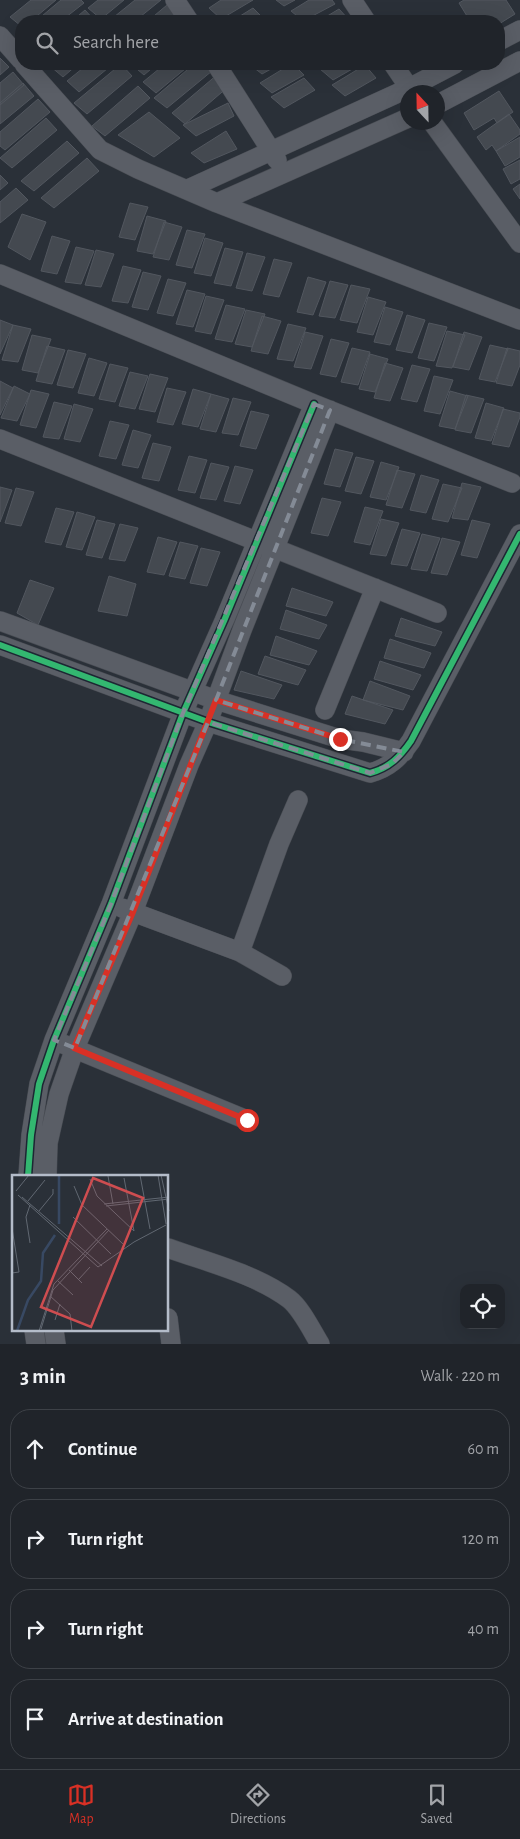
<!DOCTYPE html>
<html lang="en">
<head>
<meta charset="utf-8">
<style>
  body { margin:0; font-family:"Alegreya Sans",sans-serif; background:#282c32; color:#f1f3f6 }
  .controls { position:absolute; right:15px; bottom:15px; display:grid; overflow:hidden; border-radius:10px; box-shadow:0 5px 20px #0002 }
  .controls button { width:45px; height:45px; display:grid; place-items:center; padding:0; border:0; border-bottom:1px solid #3d4147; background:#20242a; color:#f1f3f6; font:25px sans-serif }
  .compass { position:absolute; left:400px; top:85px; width:45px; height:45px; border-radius:50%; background:#20242a; box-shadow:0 5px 20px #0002; rotate:338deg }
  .stop { position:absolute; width:15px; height:15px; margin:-11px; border:4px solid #d93025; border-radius:50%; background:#fff }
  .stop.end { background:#d93025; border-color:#fff; box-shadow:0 1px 5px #0008 }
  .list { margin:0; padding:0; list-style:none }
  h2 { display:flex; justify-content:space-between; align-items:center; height:65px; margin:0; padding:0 20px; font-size:21px }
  h2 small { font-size:16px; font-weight:400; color:#a2a4a8 }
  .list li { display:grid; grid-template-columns:32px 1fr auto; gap:15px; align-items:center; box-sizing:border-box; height:80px; margin:0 10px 10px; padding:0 10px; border:1px solid #3d4147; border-radius:20px }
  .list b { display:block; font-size:19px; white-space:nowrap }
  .list em { font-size:16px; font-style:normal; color:#a2a4a8 }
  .icon { flex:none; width:28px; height:28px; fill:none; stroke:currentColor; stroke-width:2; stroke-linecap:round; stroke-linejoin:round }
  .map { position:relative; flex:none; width:520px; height:1344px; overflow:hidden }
  .search { position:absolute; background:#20242a; box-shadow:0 5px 20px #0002; left:15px; right:15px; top:15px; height:55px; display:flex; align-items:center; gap:12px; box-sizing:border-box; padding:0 18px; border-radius:20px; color:#a2a4a8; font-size:19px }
  .sheet { height:425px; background:#20242a }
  nav { display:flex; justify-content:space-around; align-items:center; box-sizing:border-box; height:70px; border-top:1px solid #3d4147; background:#20242a; font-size:14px; color:#a2a4a8 }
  nav a { display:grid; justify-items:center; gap:2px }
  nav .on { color:#d93025 }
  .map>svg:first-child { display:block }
  .building { fill:#444950; stroke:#52575f }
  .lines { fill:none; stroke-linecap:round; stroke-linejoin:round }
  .minor-casing { stroke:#484c53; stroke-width:20 }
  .minor { stroke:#5a5e66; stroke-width:19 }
  .cycleway-casing { stroke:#1d2633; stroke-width:9 }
  .cycleway { stroke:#33b770; stroke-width:6 }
  .route { stroke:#d93025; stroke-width:6 }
  .marked { fill:none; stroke:#848b96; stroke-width:4; stroke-dasharray:10 6; stroke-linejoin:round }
  .inset-river { fill:none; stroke:#384963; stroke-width:2.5 }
  .inset-road { fill:none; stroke:#616872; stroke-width:1 }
  .view { fill:#ce4d50; fill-opacity:0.15; stroke:#ce4d50; stroke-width:2.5 }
  .inset-edge { fill:none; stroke:#b4bcc9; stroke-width:2.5 }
</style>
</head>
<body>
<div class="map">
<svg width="520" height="1344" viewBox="0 0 520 1344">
  <rect width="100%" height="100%" fill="#2a3038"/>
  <path class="building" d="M31,0H56L31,21H21V26L10,17Z
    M61,0H81L84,3L61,21H36Z
    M98,0H124L101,19L88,8Z
    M135,0H161L135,21H109Z
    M221,0H253L221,19L209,8Z
    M276,0H295L284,6Z
    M309,0H332L335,4L303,21L291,11Z
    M464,0H506L515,14L499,24V21H470L459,3Z
    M167,5L179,17L174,21H148Z
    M253,8L265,20L232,21Z
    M339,9L350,21H319Z
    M85,10L95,21H72Z
    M0,58L9,67L0,75Z
    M52,64H78L63,77L50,66Z
    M88,64H113L79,92L67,81Z
    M121,64L132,76L87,114L74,103Z
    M131,64H157L144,75Z
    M165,64H191L156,93L143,82Z
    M194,64H206L212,71L167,108L154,98Z
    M249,64H280L262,74Z
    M291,64H293L304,75L272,93L260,83Z
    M329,64H361L333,80L320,69Z
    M365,65L376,78L345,96L332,85Z
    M13,72L24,85L0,105V83Z
    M218,74L229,86L185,124L172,113Z
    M304,78L315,90L284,108L271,97Z
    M23,83L34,96L0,124V103Z
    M138,86L150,98L105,136L92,126Z
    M499,91L513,112L497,123L494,118L474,130L464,113Z
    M38,99L50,112L5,150L0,146V132Z
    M228,103L234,116L196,136L183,125Z
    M149,112L180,138L154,157L118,135Z
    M509,114L520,130V134L496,151L492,145L486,150L477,137Z
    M46,118L57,130L12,168L0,158Z
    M226,131L237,149L204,163L191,153Z
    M520,137V157L505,166L496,151Z
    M67,141L79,153L34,191L21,181Z
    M87,158L99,171L54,208L41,198Z
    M520,160V179L511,184L503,169Z
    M0,175L8,183L0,190Z
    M520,184V199L513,189Z
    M16,188L28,200L0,223V202Z
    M130,203L148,207L135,240L119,237Z
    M22,214L46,222L30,260L8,247Z
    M147,216L166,221L153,254L137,251Z
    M164,222L182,227L169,260L153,257Z
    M187,230L205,234L192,268L176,265Z
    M52,236L70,241L57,274L41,271Z
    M205,238L223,243L211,276L194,273Z
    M76,247L94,251L81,284L65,282Z
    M225,248L243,252L231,286L214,283Z
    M96,250L114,254L101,287L85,285Z
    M247,253L265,257L252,291L236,288Z
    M274,259L292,263L279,297L263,294Z
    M123,266L141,270L128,303L112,301Z
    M143,272L161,276L148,310L132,307Z
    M308,277L326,282L313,315L297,312Z
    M168,279L186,283L173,316L157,313Z
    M330,281L348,285L335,318L319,316Z
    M351,285L370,289L357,323L340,320Z
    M187,290L205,294L193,327L176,324Z
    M206,296L224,300L211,334L195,331Z
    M368,297L386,302L373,335L357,332Z
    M226,305L245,309L232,342L215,339Z
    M385,307L403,312L390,345L374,342Z
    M246,310L265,314L252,347L235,344Z
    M407,315L425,320L412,353L396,350Z
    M262,316L281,321L268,354L251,351Z
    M0,320L13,325L0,354Z
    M429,323L447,327L434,361L418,358Z
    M288,324L306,328L293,361L277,359Z
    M13,325L31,329L18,362L2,360Z
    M447,331L465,335L452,368L436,366Z
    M305,332L323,336L311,369L294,367Z
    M464,332L482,337L469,370L453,367Z
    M32,335L51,339L38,373L22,370Z
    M331,339L349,343L336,377L320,374Z
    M490,345L508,349L495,382L479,379Z
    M47,346L65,350L52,384L36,381Z
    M352,348L370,352L358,385L341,382Z
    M507,348L520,351V365L512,386L496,383Z
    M68,350L86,354L73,388L57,385Z
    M370,354L388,359L375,392L359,389Z
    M89,358L107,363L94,396L78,393Z
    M385,363L403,368L390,401L374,398Z
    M110,364L128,368L115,402L99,399Z
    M412,365L430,369L417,402L401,399Z
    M130,372L148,376L135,409L119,406Z
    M150,374L168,378L155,412L139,409Z
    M434,376L453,380L440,414L424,411Z
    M0,381L13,388L0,415Z
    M14,386L30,394L17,421L1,418Z
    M167,388L186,392L173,425L157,422Z
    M193,389L211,394L198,427L182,424Z
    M31,390L49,394L36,428L20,425Z
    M450,391L468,396L455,429L439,426Z
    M211,394L229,399L216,432L200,429Z
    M466,395L484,399L471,433L455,430Z
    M233,398L251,402L238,435L222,433Z
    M54,402L72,406L59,439L43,437Z
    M486,403L504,408L491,441L475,438Z
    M74,404L93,409L80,442L64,439Z
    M503,409L520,413V417L509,447L492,444Z
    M251,411L269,415L256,449L240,446Z
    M110,421L129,425L116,459L99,456Z
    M133,430L151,435L138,468L122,465Z
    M153,443L171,447L159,481L142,478Z
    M335,449L353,453L340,487L324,484Z
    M189,456L207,460L195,493L178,490Z
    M356,457L374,461L361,494L345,491Z
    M381,462L399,467L386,500L370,497Z
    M211,463L229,467L216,500L200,498Z
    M235,466L253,470L240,504L224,501Z
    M397,470L415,474L402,508L386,505Z
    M421,475L439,480L426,513L410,510Z
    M462,483L481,487L468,520L452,518Z
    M443,484L462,488L448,522L432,519Z
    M0,487L12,490L0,522Z
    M16,488L34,492L21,526L5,523Z
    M322,498L341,502L328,536L311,533Z
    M365,507L383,511L370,545L354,542Z
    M56,508L74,512L61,545L45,542Z
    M77,512L95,517L82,550L66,547Z
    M381,519L399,523L386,556L370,554Z
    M97,520L115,524L102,558L86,555Z
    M472,520L490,524L477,558L461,555Z
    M120,524L138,528L125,561L109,559Z
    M402,529L420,533L407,566L391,564Z
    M422,534L440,538L427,571L411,569Z
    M158,537L177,542L164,575L147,572Z
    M442,538L460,542L447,575L431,573Z
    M180,542L198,546L185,579L169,576Z
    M201,548L220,552L207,586L190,583Z
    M109,576L136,584L127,616L98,611Z
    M30,580L54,588L38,625L17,613Z
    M292,588L333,602L326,616L286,606Z
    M286,610L327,625L319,639L280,629Z
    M401,618L442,632L435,646L395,636Z
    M276,636L317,651L309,665L270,655Z
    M390,639L431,653L424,668L384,658Z
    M265,656L306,670L298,685L258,674Z
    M380,661L421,675L413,690L374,679Z
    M241,671L282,685L274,699L234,690Z
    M370,681L410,696L403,710L363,700Z
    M352,696L393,710L385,724L345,714Z"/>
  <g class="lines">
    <defs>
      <path id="minor" d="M175,0L189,21
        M352,0L366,21
        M0,36L21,60
        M499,41L520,30
        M24,64L100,150L138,169L217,203L520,320
        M216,64L277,160
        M393,64L412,92
        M438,104L520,61
        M432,122L520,243
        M188,189L409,88L455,64
        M217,203L408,118
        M0,274L314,404L512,483
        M0,439L437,613
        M0,621L216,700L340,739L363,742L404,752
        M0,645L208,722L370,773C389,768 400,757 411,741L520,534
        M325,710L375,588
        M122,908L240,952L282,976
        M240,952L279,844L298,800
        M63,1044L247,1120
        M28,1176L31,1135L39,1084L54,1040L111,904L183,713L224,621L314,404
        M47,1176L48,1143L59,1094L75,1048L133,912L189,765L208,722L242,630L330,410
        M168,1248C206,1262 256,1274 289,1299C301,1308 312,1331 320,1344
        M168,1318L171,1344
        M34,1330L36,1344
        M54,1330L56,1344"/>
    </defs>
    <use href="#minor" class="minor-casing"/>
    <use href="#minor" class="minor"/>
    <defs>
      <path id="cycleway" d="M0,645L208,722L370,773C389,768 400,757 411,741L520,534
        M28,1176L31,1135L39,1084L54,1040L111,904L183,713L224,621L314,404"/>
    </defs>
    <use href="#cycleway" class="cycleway-casing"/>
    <use href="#cycleway" class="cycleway"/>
  </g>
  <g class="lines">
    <path class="route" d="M247,1120L74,1048L133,912L216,700L340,739"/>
  </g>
  <path class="marked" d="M314,404L330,410L216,700L340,739L404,752L392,764L370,773L208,722L75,1048L54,1040L111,904L183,713Z"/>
  <g transform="translate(12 1175)">
    <rect width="156" height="156" fill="#2a3038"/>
    <path class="inset-river" d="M47,49V0M5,156L16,125L29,106L31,78L43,60"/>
    <path class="inset-road" d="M128,0L138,54M146,0L154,49M149,0L157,36M96,1L101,29M112,3L122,56M78,4L85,21L122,56M62,11L70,30L111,69M4,16L17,0M6,20L86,92L122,67L154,50M10,22L90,91M16,26L33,5M92,29L157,22M18,30L14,42L18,68M94,31L157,24M27,36L41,19V14M61,42L99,79M0,53L7,97L0,98M57,95L70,108M67,104L78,92M46,106L61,120M38,121L58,139L60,156M43,145L48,129M29,154L41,115L97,55M27,156L42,109L95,54"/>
    <path class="view" d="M81,3L131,23L79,152L29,132Z"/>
    <rect width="156" height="156" class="inset-edge"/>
  </g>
</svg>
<div class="controls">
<button><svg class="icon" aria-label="locate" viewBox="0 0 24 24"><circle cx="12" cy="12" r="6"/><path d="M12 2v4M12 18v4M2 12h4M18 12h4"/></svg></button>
</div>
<svg class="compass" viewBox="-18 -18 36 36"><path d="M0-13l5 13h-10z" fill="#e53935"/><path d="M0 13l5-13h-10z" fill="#a2a4a8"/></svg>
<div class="stop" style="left:247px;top:1120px"></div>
<div class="stop end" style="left:340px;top:739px"></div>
<div class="search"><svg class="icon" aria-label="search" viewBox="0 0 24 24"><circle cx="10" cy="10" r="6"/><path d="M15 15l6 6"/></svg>Search here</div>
</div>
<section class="sheet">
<h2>3 min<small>Walk · 220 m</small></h2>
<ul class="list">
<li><svg class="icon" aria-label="ahead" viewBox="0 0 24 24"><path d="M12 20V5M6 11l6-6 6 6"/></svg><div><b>Continue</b></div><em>60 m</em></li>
<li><svg class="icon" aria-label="right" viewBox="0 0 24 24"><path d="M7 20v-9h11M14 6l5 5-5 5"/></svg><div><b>Turn right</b></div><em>120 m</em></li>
<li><svg class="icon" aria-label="right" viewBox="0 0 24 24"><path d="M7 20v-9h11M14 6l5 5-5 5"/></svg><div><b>Turn right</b></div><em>40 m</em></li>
<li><svg class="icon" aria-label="arrive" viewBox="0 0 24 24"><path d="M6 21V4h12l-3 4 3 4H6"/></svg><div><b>Arrive at destination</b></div></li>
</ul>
</section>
<nav>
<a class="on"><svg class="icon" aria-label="map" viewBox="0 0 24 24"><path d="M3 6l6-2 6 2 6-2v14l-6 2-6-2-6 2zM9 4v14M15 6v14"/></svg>Map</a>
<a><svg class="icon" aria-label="directions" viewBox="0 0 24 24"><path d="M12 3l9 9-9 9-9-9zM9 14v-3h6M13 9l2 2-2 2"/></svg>Directions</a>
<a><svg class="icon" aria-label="saved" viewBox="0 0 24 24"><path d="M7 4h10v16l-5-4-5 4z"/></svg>Saved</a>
</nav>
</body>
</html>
